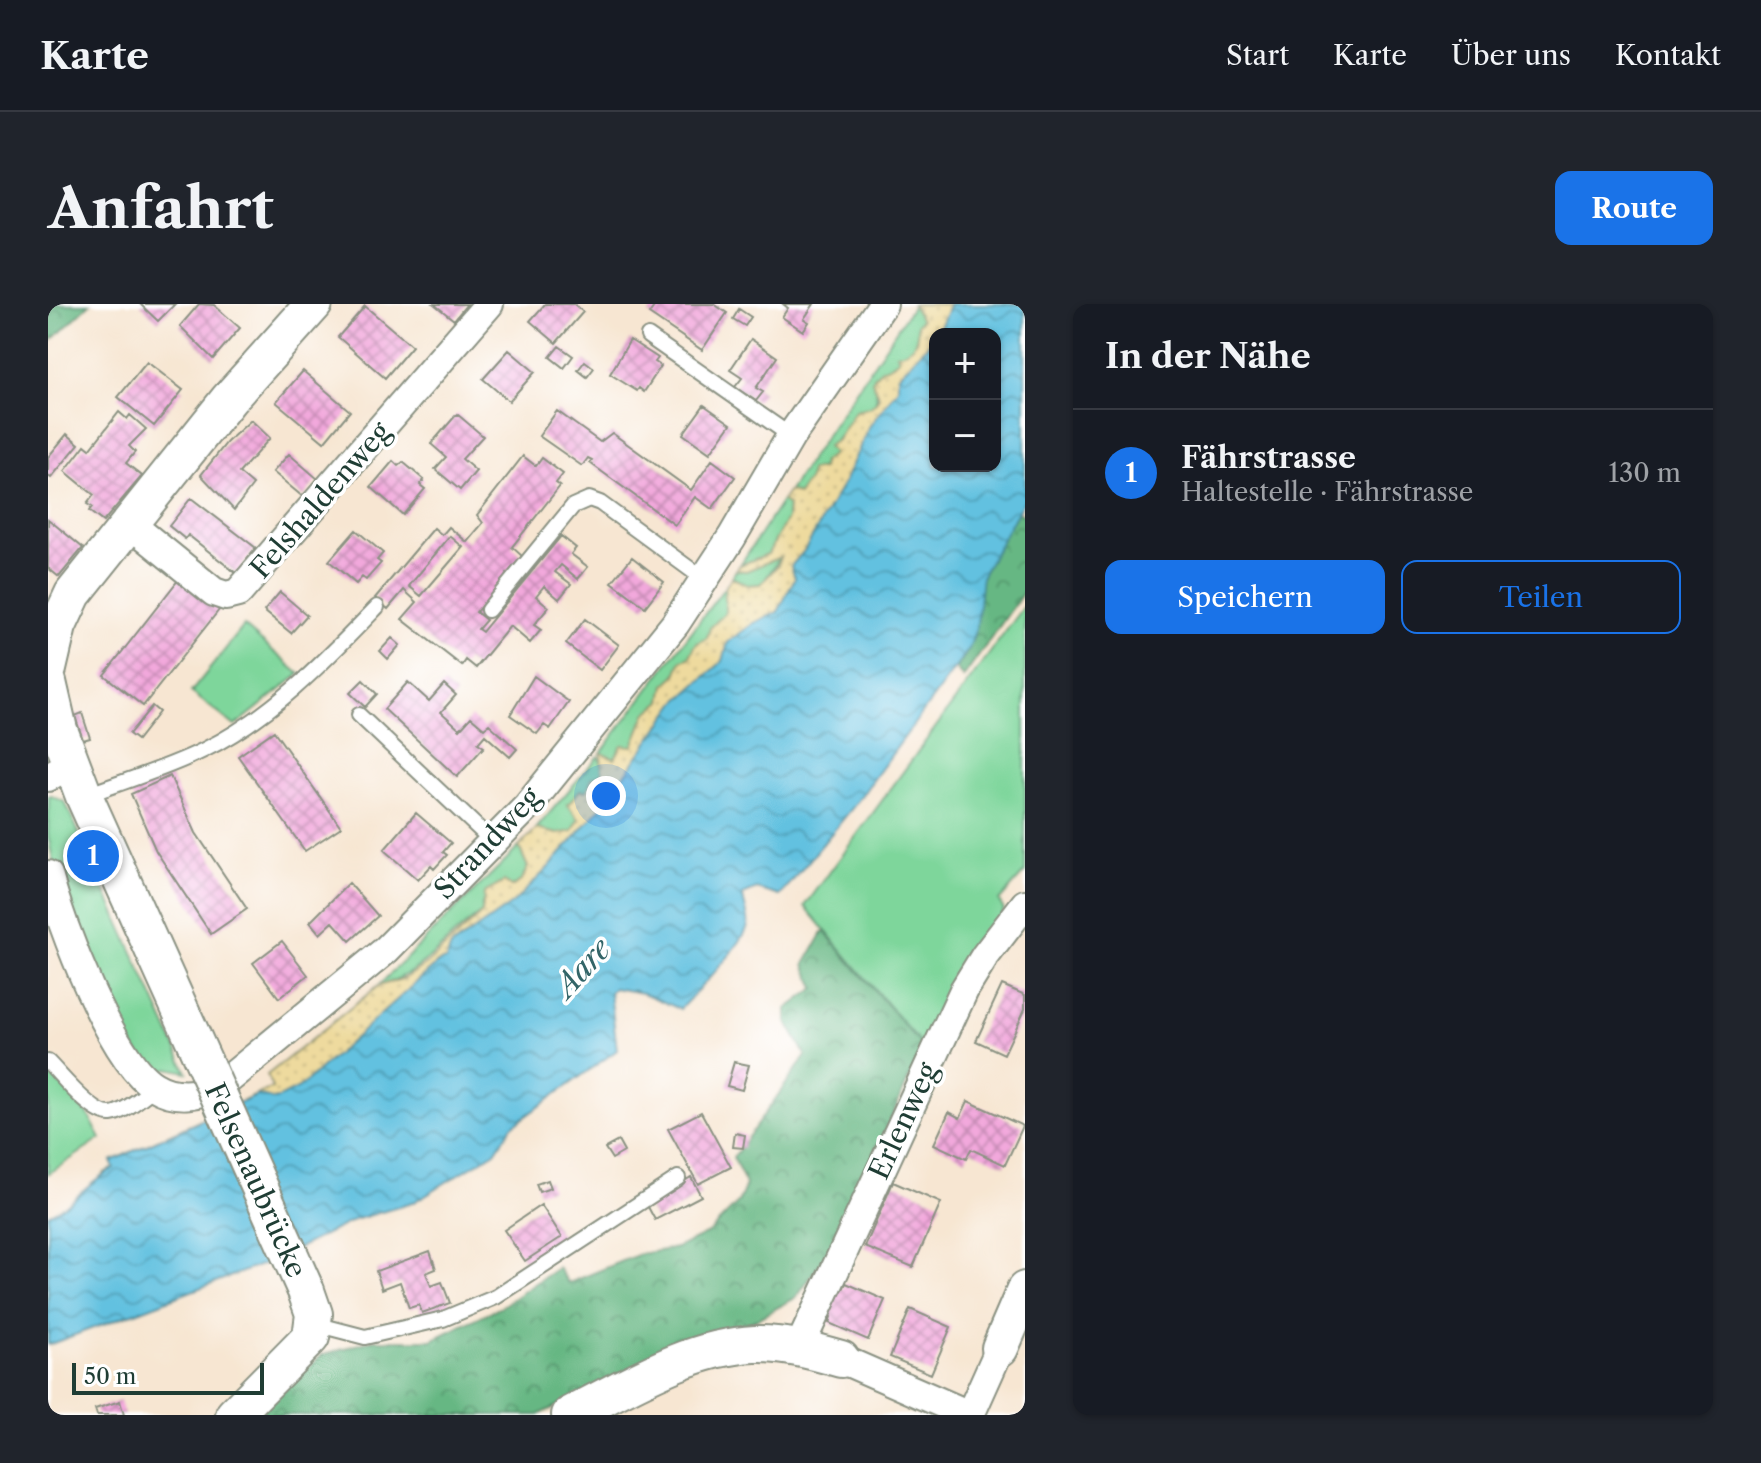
<!DOCTYPE html>
<html lang="de">
<head>
<meta charset="utf-8">
<style>
  body { margin:0; font-family:"Libre Caslon Text",serif; background:#20242c; color:#f1f3f6 }
  .controls { position:absolute; right:24px; top:24px; display:grid; overflow:hidden; border-radius:16px; box-shadow:0 2px 6px #0004 }
  .controls button { width:72px; height:72px; display:grid; place-items:center; padding:0; border:0; border-bottom:2px solid #363941; background:#171b24; color:#f1f3f6; font:40px sans-serif }
  .scale { position:absolute; left:24px; bottom:20px; width:192px; box-sizing:border-box; padding-left:8px; border:4px solid #1f3d34; border-top:0; font-size:22px; line-height:28px; white-space:nowrap; color:#1f3d34; -webkit-text-stroke:6px #fff; paint-order:stroke }
  .you { position:absolute; left:558px; top:492px; width:28px; height:28px; margin:-20px; border:6px solid #fff; border-radius:50%; background:#1a73e8; box-shadow:0 0 0 12px #1a73e833 }
  .badge { display:grid; place-items:center; width:52px; height:52px; border-radius:50%; background:#1a73e8; color:#fff; font-size:26px; font-weight:700 }
  .pin { position:absolute; translate:-50% -50%; border:4px solid #fff; box-shadow:0 2px 8px #0006 }
  .list { margin:0; padding:0; list-style:none }
  h2 { display:flex; justify-content:space-between; align-items:center; height:104px; margin:0; padding:0 32px; font-size:34px }
  h2 small { font-size:26px; font-weight:400; color:#9ea1a6 }
  .list li { display:grid; grid-template-columns:52px 1fr auto; gap:24px; align-items:center; box-sizing:border-box; height:128px; padding:0 32px; border-top:2px solid #363941 }
  .list b { display:block; font-size:30px; white-space:nowrap }
  .list p { margin:0; font-size:26px; white-space:nowrap; color:#9ea1a6 }
  .list em { font-size:26px; font-style:normal; color:#9ea1a6 }
  .actions { display:flex; gap:16px; padding:24px 32px }
  .actions a { flex:1; padding:18px 0; border:2px solid #1a73e8; border-radius:16px; text-align:center; font-size:28px; color:#1a73e8 }
  .actions .main { background:#1a73e8; color:#fff }
  .map { position:relative; flex:none; width:977px; height:1111px; overflow:hidden; border-radius:16px }
  header { display:flex; align-items:center; gap:48px; box-sizing:border-box; height:112px; padding:0 40px; background:#171b24; border-bottom:2px solid #363941 }
  header strong { font-size:38px }
  nav { display:flex; gap:44px; margin-inline-start:auto; font-size:28px }
  .intro { display:flex; align-items:center; justify-content:space-between; box-sizing:border-box; height:192px; padding:0 48px }
  h1 { margin:0; font-size:56px }
  .button { padding:20px 36px; border-radius:16px; background:#1a73e8; color:#fff; font-size:28px; font-weight:700 }
  main { display:flex; gap:48px; padding:0 48px }
  aside { flex:1; background:#171b24; border-radius:16px; box-shadow:0 2px 6px #0004 }
  .map>svg:first-child { display:block }
  .green { fill:#7ed69b; stroke:#4e8a68; stroke-width:2 }
  .forest { fill:url(#forest-crowns); stroke:#427a5c; stroke-width:2 }
  .sand { fill:url(#sand-dots); stroke:#868c69; stroke-width:2 }
  .water { fill:url(#water-waves); stroke:#407f8a; stroke-width:2 }
  .building { fill:url(#building-cross-hatch); fill-rule:evenodd }
  .lines { fill:none; stroke-linecap:round; stroke-linejoin:round }
  .service-casing { stroke:#8b9283; stroke-width:18 }
  .minor-casing { stroke:#8b9283; stroke-width:32 }
  .tertiary-casing { stroke:#8b9283; stroke-width:40 }
  .service { stroke:#fff; stroke-width:14 }
  .minor { stroke:#fff; stroke-width:28 }
  .tertiary { stroke:#fff; stroke-width:36 }
  .tertiary-bridge-casing { stroke:#8b9283; stroke-width:40; stroke-linecap:butt }
  .tertiary-bridge { stroke:#fff; stroke-width:36 }
  .labels { text-anchor:middle; stroke-width:7; stroke-linejoin:round; paint-order:stroke }
  .street-label { font-size:28px; fill:#1f3d34; stroke:#fff }
  .water-label { font-size:30px; font-style:italic; fill:#336568; stroke:#fff }
</style>
</head>
<body>
<header>
<strong>Karte</strong>
<nav><a>Start</a><a>Karte</a><a>Über uns</a><a>Kontakt</a></nav>
</header>
<div class="intro"><h1>Anfahrt</h1><a class="button">Route</a></div>
<main>
<div class="map">
<svg width="977" height="1111" viewBox="0 0 977 1111">
  <defs>
    <pattern id="forest-crowns" width="20" height="18" patternUnits="userSpaceOnUse" patternTransform="scale(2)"><rect width="20" height="18" fill="#66b783"/><path d="M2 6a3 3 0 1 1 6 0M12 15a3 3 0 1 1 6 0" fill="none" stroke="#53966c"/></pattern>
    <pattern id="sand-dots" width="8" height="8" patternUnits="userSpaceOnUse" patternTransform="scale(2)"><rect width="8" height="8" fill="#eeda9e"/><path d="M2 2h.1M6 6h.1" fill="none" stroke="#ccbc89" stroke-width="1.8" stroke-linecap="round"/></pattern>
    <pattern id="water-waves" width="16" height="10" patternUnits="userSpaceOnUse" patternTransform="scale(2)"><rect width="16" height="10" fill="#62c1e0"/><path d="M0 5q4-4 8 0t8 0" fill="none" stroke="#509eb6"/></pattern>
    <pattern id="building-cross-hatch" width="8" height="8" patternUnits="userSpaceOnUse" patternTransform="scale(2)"><rect width="8" height="8" fill="#f2a8dc"/><path d="M0 0l8 8M0 8l8-8" fill="none" stroke="#c38ab3"/></pattern>
  </defs>
  <rect width="100%" height="100%" fill="#fff"/>
  <filter id="ink" filterUnits="userSpaceOnUse"><feTurbulence type="fractalNoise" baseFrequency=".0125" numOctaves="2"/><feDisplacementMap in="SourceGraphic" scale="16" xChannelSelector="R" yChannelSelector="G"/><feConvolveMatrix kernelMatrix="1 2 1 2 8 2 1 2 1" color-interpolation-filters="sRGB"/></filter>
  <filter id="wash" filterUnits="userSpaceOnUse"><feTurbulence type="fractalNoise" baseFrequency=".006" numOctaves="4" result="noise"/><feDisplacementMap in="SourceGraphic" scale="32" xChannelSelector="R" yChannelSelector="G"/><feGaussianBlur stdDeviation="1.8" result="paint"/><feColorMatrix in="noise" values="0 0 0 0 0 0 0 0 0 0 0 0 0 0 0 0 0 1.4 0 .05"/><feComposite in="paint" operator="in"/></filter>
  <g filter="url(#wash)">
    <rect width="100%" height="100%" fill="#f7e6d2"/>
    <path class="green" d="M865,1L874,16L869,20C871,37 866,45 850,50L851,55C843,63 834,64 826,73C829,89 834,106 811,106C800,118 794,133 780,143L785,150L774,164L762,167L761,175L750,191L741,187Z
      M734,197L740,202L739,215L720,250L692,261Z
      M733,252L714,280L699,281L684,273L688,266L698,267Z
      M677,283C676,291 679,302 677,309C673,321 649,343 641,354L634,356L628,371L617,381L614,397L598,410L585,442L572,444L567,454L553,449Z
      M977,301V568L951,597L956,606L875,743L757,602Z
      M196,322L252,370L187,422L143,388Z
      M550,452L556,462L554,469L544,475L539,487L520,500L531,515L525,527L510,530L488,525Z
      M1,491L17,498L139,768L120,764L111,769C63,733 20,610 4,552L0,531Z
      M471,543L480,563L473,577L434,600V609C392,637 383,666 330,682Z
      M0,766L40,810L53,835L0,870Z"/>
    <path class="forest" d="M0,0H42L0,40Z
      M969,208L977,212V286L915,374L908,365L921,345L934,271Z
      M776,627L875,743L790,933L749,993L694,1023L631,1041L491,1111H209L274,1051L325,1036H384L454,1002L510,964L521,979L592,950L629,944L660,929L690,899L698,881L685,854L758,752L739,718V705L767,684L757,660Z"/>
    <path class="sand" d="M864,0H919L909,30H887V53L713,366L280,774L54,870L66,864L63,857L224,784L219,771L330,682L357,674L379,660L434,609L436,589L456,578L463,583L473,577L480,563L471,543L488,525L510,530L525,527L531,515L520,501L532,486L539,487L544,474L554,469L553,449L567,454L574,441L585,442L598,410L614,397L617,381L628,371L634,356L641,354L648,340L659,334L662,324L677,309V283L684,273L699,281L713,280L730,261L732,253L698,267L688,266L692,261L720,250L739,215L740,202L734,197L741,187L750,191L761,175L762,167L774,165L775,157L785,150L779,142L789,136L807,107C819,104 826,105 831,92L824,77C834,59 840,66 851,55L849,50C866,45 871,37 869,20L873,16Z"/>
    <path class="water" d="M902,0H977V195L934,271L929,321L921,345L806,502L732,592L709,585L695,591C695,601 702,613 700,621C696,641 647,689 632,705L595,689L566,684L562,688L569,746L464,822L447,848L364,899L306,916L226,956L0,1041V910C26,899 41,877 66,864L63,857L210,791L227,796L251,784L391,658L398,656L403,643L465,599L501,563L556,500L629,398L675,357L680,338L706,319L730,308L747,274L743,262L756,247L796,178L821,123L850,84V72L887,33V162H947V30H889Z"/>
    <g id="blocks">
      <path class="building" d="M92,0H127L110,17Z
        M151,0L166,1L192,24L165,55L132,22Z
        M386,0H419L406,16Z
        M497,0H526L535,8L508,39L482,17Z
        M608,0H666L679,9L654,46L601,10Z
        M735,0H766L756,15L761,18L755,27L734,13L740,4Z
        M317,2L364,42L337,74L290,33Z
        M691,5L703,13L697,22L685,15Z
        M703,35L729,53L708,84L715,88L708,97L687,83L694,74L682,66Z
        M582,36L610,54L607,58L613,62L596,88L591,84L589,87L562,70Z
        M511,42L525,52L516,64L502,53Z
        M461,46L487,68L461,97L435,75Z
        M537,57L546,64L539,73L530,66Z
        M99,58L135,86L106,122L70,93Z
        M255,67L302,107L276,138L228,98Z
        M656,101L683,120L662,149L635,130Z
        M509,107L552,138L564,129L643,186L664,156L687,173L664,205L647,193L627,221L542,159L544,156L540,154L534,162L491,132Z
        M71,108L79,115L82,111L98,125L81,142L87,148L78,159L94,172L55,218L41,207L44,203L39,200L46,191L17,167L37,141L42,145Z
        M409,110L435,132L414,155L428,167L412,186L387,165L398,153L383,140Z
        M203,116L222,134L191,169L205,181L186,206L153,171L179,138Z
        M19,130L31,140L3,174L0,172V153Z
        M241,150L270,175L255,193L225,168Z
        M475,152L488,162L494,154L515,170L508,179L512,182L464,243L474,252L428,308L438,316L430,325L434,328L513,232L528,244L523,250L540,263L530,275L513,261L507,268L523,280L511,295L496,282L488,292L501,303L486,321L493,326L482,339L462,322L428,364L418,356L414,362L354,315L369,298L356,286L340,305L327,294L386,224L394,231L401,223L419,238L435,219L429,211ZM402,232L415,243L373,292L361,282Z
        M345,157L350,162L355,158L376,176L372,181L377,185L355,211L323,183Z
        M143,194L208,244L188,269L140,231L137,235L121,222Z
        M0,215L35,244L11,273L0,264Z
        M308,226L335,249L329,256L333,259L318,276L314,273L308,280L281,257Z
        M584,253L616,278L597,303L564,278Z
        M131,275L171,306L95,402L56,371Z
        M232,288L259,311L243,329L216,307Z
        M537,315L571,341L552,366L518,340Z
        M344,334L352,341L340,355L332,347Z
        M486,372L521,398L502,425L496,421L489,430L462,411Z
        M315,376L329,390L317,403L302,389Z
        M360,378L381,397L396,380L408,391L393,408L412,425L423,413L436,424L441,420L469,445L462,453L437,431L430,439L436,443L409,473L336,405Z
        M104,402L111,408L89,436L81,430Z
        M34,409L42,434L35,436L27,412Z
        M226,427L293,523L257,547L190,452Z
        M122,472L148,529L199,605L163,630L108,547L83,490Z
        M368,509L403,539L395,548L399,551L386,565L383,562L370,576L336,546Z
        M301,579L330,612L302,637L285,618L272,630L262,618Z
        M234,637L260,671L231,694L205,659Z
        M954,681L977,691V705L956,750L928,737Z
        M686,758L701,761L694,786L679,782Z
        M920,797L975,822L957,861L923,845L918,855L886,840L901,808L912,814Z
        M653,808L683,863L650,880L620,825Z
        M687,829L697,831L695,844L685,843Z
        M570,837L576,848L564,855L557,844Z
        M643,873L653,892L607,916L599,901Z
        M500,876L503,884L491,888L488,880Z
        M845,878L893,899L865,963L817,943Z
        M493,901L514,933L477,957L456,926Z
        M382,947L388,965L378,969L383,982L394,978L402,999L374,1009L371,1001L361,1004L352,978L334,985L328,967Z
        M798,979L837,996L820,1036L781,1019L783,1013L775,1010L788,981L795,985Z
        M862,1005L903,1023L883,1070L842,1053Z
        M72,1097L76,1111H49L47,1105Z"/>
    </g>
  </g>
  <g filter="url(#ink)">
    <use href="#blocks" fill-opacity="0" stroke="#8b9283" stroke-width="2"/>
    <g class="lines">
      <defs>
        <path id="service" d="M600,32L743,132
          M440,306L525,202L541,195L552,199L657,276
          M311,411L446,539
          M36,492C76,477 118,465 156,446C225,412 277,357 329,303
          M0,758C13,771 45,812 63,810C78,808 96,791 107,783
          M267,1020L317,1033L395,1015L448,993L630,874"/>
        <path id="minor" d="M81,219L166,288L178,292L190,289L441,0
          M0,473L24,459
          M0,571C12,619 64,757 106,782C129,796 154,791 176,779L338,646L479,503L627,320L684,233L743,132L835,0
          M751,1044L916,686L937,652L977,600
          M793,1055L921,1111
          M922,1111L952,1044"/>
        <path id="tertiary" d="M0,365L10,322L25,290L181,95L266,0
          M0,378L11,426L36,492L159,765
          M952,1044L977,986
          M186,1111L263,1033L266,1010L258,987
          M522,1111C580,1082 641,1043 707,1040C736,1039 765,1047 793,1055"/>
      </defs>
      <use href="#service" class="service-casing"/>
      <use href="#minor" class="minor-casing"/>
      <use href="#tertiary" class="tertiary-casing"/>
      <use href="#service" class="service"/>
      <use href="#minor" class="minor"/>
      <use href="#tertiary" class="tertiary"/>
      <defs>
        <path id="tertiary-bridge" d="M159,765L258,987"/>
      </defs>
      <use href="#tertiary-bridge" class="tertiary-bridge-casing"/>
      <use href="#tertiary-bridge" class="tertiary-bridge"/>
    </g>
  </g>
  <g class="labels">
    <g class="street-label">
      <text transform="translate(272 196) rotate(-49)" y="10">Felshaldenweg</text>
      <text transform="translate(439 539) rotate(-47)" y="10">Strandweg</text>
      <text transform="translate(855 817) rotate(-65)" y="10">Erlenweg</text>
      <text transform="translate(208 876) rotate(66)" y="10">Felsenaubrücke</text>
    </g>
    <g class="water-label">
      <text transform="translate(535 664) rotate(-48)" y="10">Aare</text>
    </g>
  </g>
</svg>
<div class="controls">
<button>+</button>
<button>−</button>
</div>
<div class="scale">50 m</div>
<div class="you"></div>
<div class="pin badge" style="left:45px;top:552px">1</div>
</div>
<aside>
<h2>In der Nähe<small></small></h2>
<ul class="list">
<li><span class="badge">1</span><div><b>Fährstrasse</b><p>Haltestelle · Fährstrasse</p></div><em>130 m</em></li>
</ul>
<div class="actions"><a class="main">Speichern</a><a>Teilen</a></div>
</aside>
</main>
</body>
</html>
